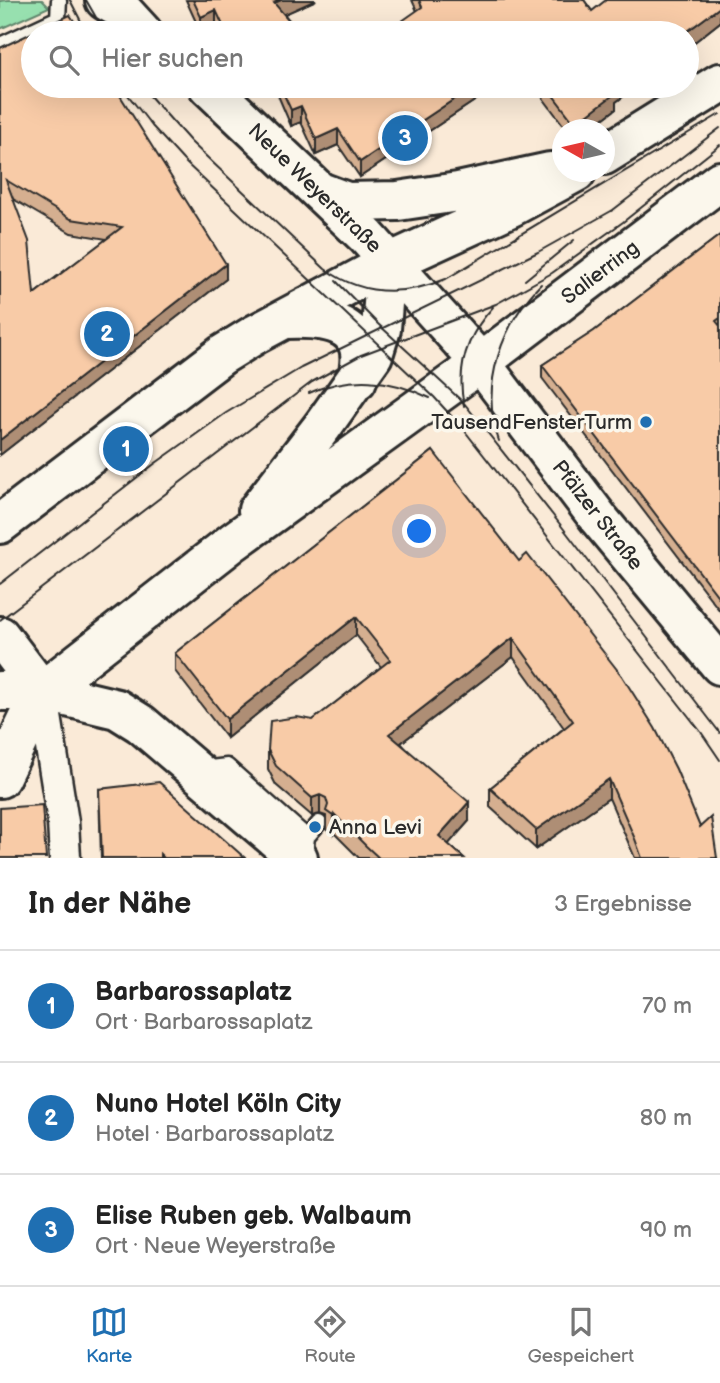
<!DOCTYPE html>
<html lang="de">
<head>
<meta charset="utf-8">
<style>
  body { margin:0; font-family:"Balsamiq Sans",sans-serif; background:#f6f6f6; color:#222 }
  .compass { position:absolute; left:552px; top:119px; width:63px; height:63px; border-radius:50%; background:#fff; box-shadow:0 7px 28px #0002; rotate:278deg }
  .you { position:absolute; left:420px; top:532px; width:24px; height:24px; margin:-18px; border:5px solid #fff; border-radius:50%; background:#1a73e8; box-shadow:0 0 0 10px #1a73e833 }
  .badge { display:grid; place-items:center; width:46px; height:46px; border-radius:50%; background:#1f6fb2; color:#fff; font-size:23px; font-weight:700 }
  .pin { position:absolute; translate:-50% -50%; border:4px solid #fff; box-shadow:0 2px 7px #0006 }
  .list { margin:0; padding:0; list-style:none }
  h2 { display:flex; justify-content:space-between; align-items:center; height:91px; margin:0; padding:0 28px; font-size:30px }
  h2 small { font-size:23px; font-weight:400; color:#767676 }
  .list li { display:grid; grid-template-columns:46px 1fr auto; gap:21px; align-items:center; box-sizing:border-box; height:112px; padding:0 28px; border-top:2px solid #e0e0e0 }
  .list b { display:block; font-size:26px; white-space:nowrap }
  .list p { margin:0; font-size:23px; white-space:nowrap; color:#767676 }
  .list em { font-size:23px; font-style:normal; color:#767676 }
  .icon { flex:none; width:38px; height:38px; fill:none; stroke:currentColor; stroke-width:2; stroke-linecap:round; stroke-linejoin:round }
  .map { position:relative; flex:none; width:720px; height:858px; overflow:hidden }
  .search { position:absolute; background:#fff; box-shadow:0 7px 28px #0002; left:21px; right:21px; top:21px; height:77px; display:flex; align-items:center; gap:18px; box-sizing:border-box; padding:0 24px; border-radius:38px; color:#767676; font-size:26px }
  .sheet { height:427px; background:#fff }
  nav { display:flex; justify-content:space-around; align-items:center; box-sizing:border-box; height:98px; border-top:2px solid #e0e0e0; background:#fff; font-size:19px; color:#767676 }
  nav a { display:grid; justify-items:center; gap:4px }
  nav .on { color:#1f6fb2 }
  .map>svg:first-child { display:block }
  .green { fill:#97e0af; stroke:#61866d; stroke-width:2 }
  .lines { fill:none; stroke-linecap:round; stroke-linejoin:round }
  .service-casing { stroke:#2b2b2b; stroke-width:19 }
  .minor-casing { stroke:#2b2b2b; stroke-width:35 }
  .primary-casing { stroke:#2b2b2b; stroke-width:44 }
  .service { stroke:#fbf7ec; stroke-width:14 }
  .minor { stroke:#fbf7ec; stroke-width:30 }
  .primary { stroke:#fbf7ec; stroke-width:38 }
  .tram { stroke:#2b2b2b; stroke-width:2 }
  .wall { fill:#d5af90; stroke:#2b2b2b; stroke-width:2; fill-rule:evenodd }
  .shaded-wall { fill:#ae8e75; stroke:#2b2b2b; stroke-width:2 }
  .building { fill:#f8cba7; stroke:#2b2b2b; stroke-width:2; fill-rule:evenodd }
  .poi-dot { fill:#1f6fb2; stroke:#fbf7ec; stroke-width:2.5 }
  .labels { text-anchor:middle; stroke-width:7; stroke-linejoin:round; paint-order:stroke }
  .street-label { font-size:21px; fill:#2b2b2b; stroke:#fbf7ec }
  .poi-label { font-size:21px; fill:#2b2b2b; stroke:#fbf7ec; text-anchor:end }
</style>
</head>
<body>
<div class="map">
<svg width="720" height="858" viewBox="0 0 720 858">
  <rect width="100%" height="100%" fill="#faead7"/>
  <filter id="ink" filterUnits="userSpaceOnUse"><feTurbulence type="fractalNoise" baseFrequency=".0143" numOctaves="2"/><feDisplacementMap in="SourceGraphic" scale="14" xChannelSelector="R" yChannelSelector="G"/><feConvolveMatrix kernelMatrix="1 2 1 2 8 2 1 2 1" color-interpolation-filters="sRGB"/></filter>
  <g filter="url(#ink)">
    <path class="green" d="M8,0H42L49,7L0,29V1Z"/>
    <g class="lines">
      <defs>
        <path id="service" d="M0,45L58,18L59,0
          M202,769L227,766L307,837
          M306,846L307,837L319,823"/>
        <path id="minor" d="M42,691L63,822L65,858"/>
        <path id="primary" d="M105,0L121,9L143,33
          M208,86L366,236L480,362L599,519L720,665
          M604,155L720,83
          M323,193L347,202L398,201L458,192L550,172
          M286,319C330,317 373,324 357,380
          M258,510L322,427L373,355L381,329L384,291L391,262
          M0,524L222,355L256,334L391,262L511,207L576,172
          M0,636L42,691
          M0,691H42L117,709L141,724L298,858
          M0,778L42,691L233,542L460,378L720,181"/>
      </defs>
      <use href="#service" class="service-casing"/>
      <use href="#minor" class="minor-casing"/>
      <use href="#primary" class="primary-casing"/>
      <use href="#service" class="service"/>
      <use href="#minor" class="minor"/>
      <use href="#primary" class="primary"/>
      <path class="tram" d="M70,0L87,33
        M86,0L105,33
        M121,86L152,126L184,161L434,397L464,430L701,732L720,760
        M141,86L191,142L325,269C362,296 404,296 446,279L720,114
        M525,280L574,240
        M336,281L378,324L464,403L563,528L720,733
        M309,393C350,375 389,378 430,398
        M464,406C456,368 467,335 493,307
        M499,441C479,386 502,324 541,284
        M0,584L153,465L226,413L301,368L538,252L581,228L613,210L720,128
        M0,620L312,382L361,355L496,304L552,273L623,222L720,145"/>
    </g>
    <path class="wall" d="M186,0H316L284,14L300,33H219L216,26L201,33Z
      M412,0H584L592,11L720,0V22L687,48L417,11Z
      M0,48L226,279L0,455ZM13,199L71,233L107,239L34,294Z
      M274,86H497L360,177L338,145L316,155L301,122L291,126Z
      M534,86H637L616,102V109L588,130H567Z
      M720,235V611L542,378V365L594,331Z
      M433,451L700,827L717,858H635L609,798L536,849L490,807V788L564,728L513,657L401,743L469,821L448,844L464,858H359L334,833L333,835L326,829V816L320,814L312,816L276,785L268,769V750L313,720L381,667L356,635L227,738L175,671V653Z
      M99,789L245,858H101Z"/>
    <path class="shaded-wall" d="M281,0H316L274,19V3Z
      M720,7V22L687,48V33H685Z
      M216,10V26L201,33V17Z
      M474,86H497L360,177V162Z
      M616,86H637L616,102V109L588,130H575V124Z
      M301,106V122L291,126V110Z
      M338,129V145L316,155V139Z
      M226,264V279L0,455V440Z
      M356,617V635L227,738V719Z
      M513,638V657L389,752V734Z
      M609,779V798L536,849V830Z
      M320,795V814L312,816V798Z
      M469,802V821L439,855V836Z
      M334,814V833L333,835V816Z"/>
    <path class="building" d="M193,0H281L274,3L300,33H234L232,30L226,32L216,10L201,17Z
      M419,0H584L592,11L606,0H720V7L685,33H385L422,7Z
      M70,15L82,33H33V86H114L226,264L0,440V48ZM6,180L71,219L122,227L34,294L29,241Z
      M280,86H474L360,162L338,129L316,139L301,106L291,110Z
      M546,86H616L612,89L616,93L575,124Z
      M720,235V318L716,321L720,326V599L542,365L594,331Z
      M433,451L519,561L527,554L622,676L655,728L676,769L700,827L711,817L717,858H642L635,839L609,779L536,830L490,788L573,721L513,638L389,734L469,802L439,836L464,858H379L366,846L334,814L333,816L326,811L328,805L326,798L320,795L312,798L276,766L268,750L270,721L297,717L313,720L390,660L356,617L227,719L175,653Z
      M159,782L245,858H164L160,854V858H102L99,789Z
      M42,805L46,858H0V808Z"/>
  </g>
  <g class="poi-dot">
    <circle cx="646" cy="422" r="7"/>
    <circle cx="315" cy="827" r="7"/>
  </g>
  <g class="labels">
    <g class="street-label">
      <text transform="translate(315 188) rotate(44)" y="7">Neue Weyerstraße</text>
      <text transform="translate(600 272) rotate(-37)" y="7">Salierring</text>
      <text transform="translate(598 515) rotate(52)" y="7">Pfälzer Straße</text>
    </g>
    <g class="poi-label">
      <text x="632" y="429">TausendFensterTurm</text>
      <text x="329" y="834" text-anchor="start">Anna Levi</text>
    </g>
  </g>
</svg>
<svg class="compass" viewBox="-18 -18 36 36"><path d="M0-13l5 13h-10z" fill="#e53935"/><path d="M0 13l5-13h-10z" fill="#767676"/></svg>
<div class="you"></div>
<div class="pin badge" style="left:126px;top:449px">1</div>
<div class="pin badge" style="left:107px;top:334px">2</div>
<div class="pin badge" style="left:405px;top:138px">3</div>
<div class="search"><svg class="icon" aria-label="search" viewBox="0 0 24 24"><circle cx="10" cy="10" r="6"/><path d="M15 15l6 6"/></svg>Hier suchen</div>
</div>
<section class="sheet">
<h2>In der Nähe<small>3 Ergebnisse</small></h2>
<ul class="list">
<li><span class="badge">1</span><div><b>Barbarossaplatz</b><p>Ort · Barbarossaplatz</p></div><em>70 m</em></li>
<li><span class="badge">2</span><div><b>Nuno Hotel Köln City</b><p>Hotel · Barbarossaplatz</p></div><em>80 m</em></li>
<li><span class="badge">3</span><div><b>Elise Ruben geb. Walbaum</b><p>Ort · Neue Weyerstraße</p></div><em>90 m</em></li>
</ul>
</section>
<nav>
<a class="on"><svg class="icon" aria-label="map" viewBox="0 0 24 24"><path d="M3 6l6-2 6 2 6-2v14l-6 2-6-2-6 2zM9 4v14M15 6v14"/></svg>Karte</a>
<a><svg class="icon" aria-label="directions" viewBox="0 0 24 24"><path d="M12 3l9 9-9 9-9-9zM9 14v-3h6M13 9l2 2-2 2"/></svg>Route</a>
<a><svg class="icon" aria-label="saved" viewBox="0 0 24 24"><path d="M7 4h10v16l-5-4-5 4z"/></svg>Gespeichert</a>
</nav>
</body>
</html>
